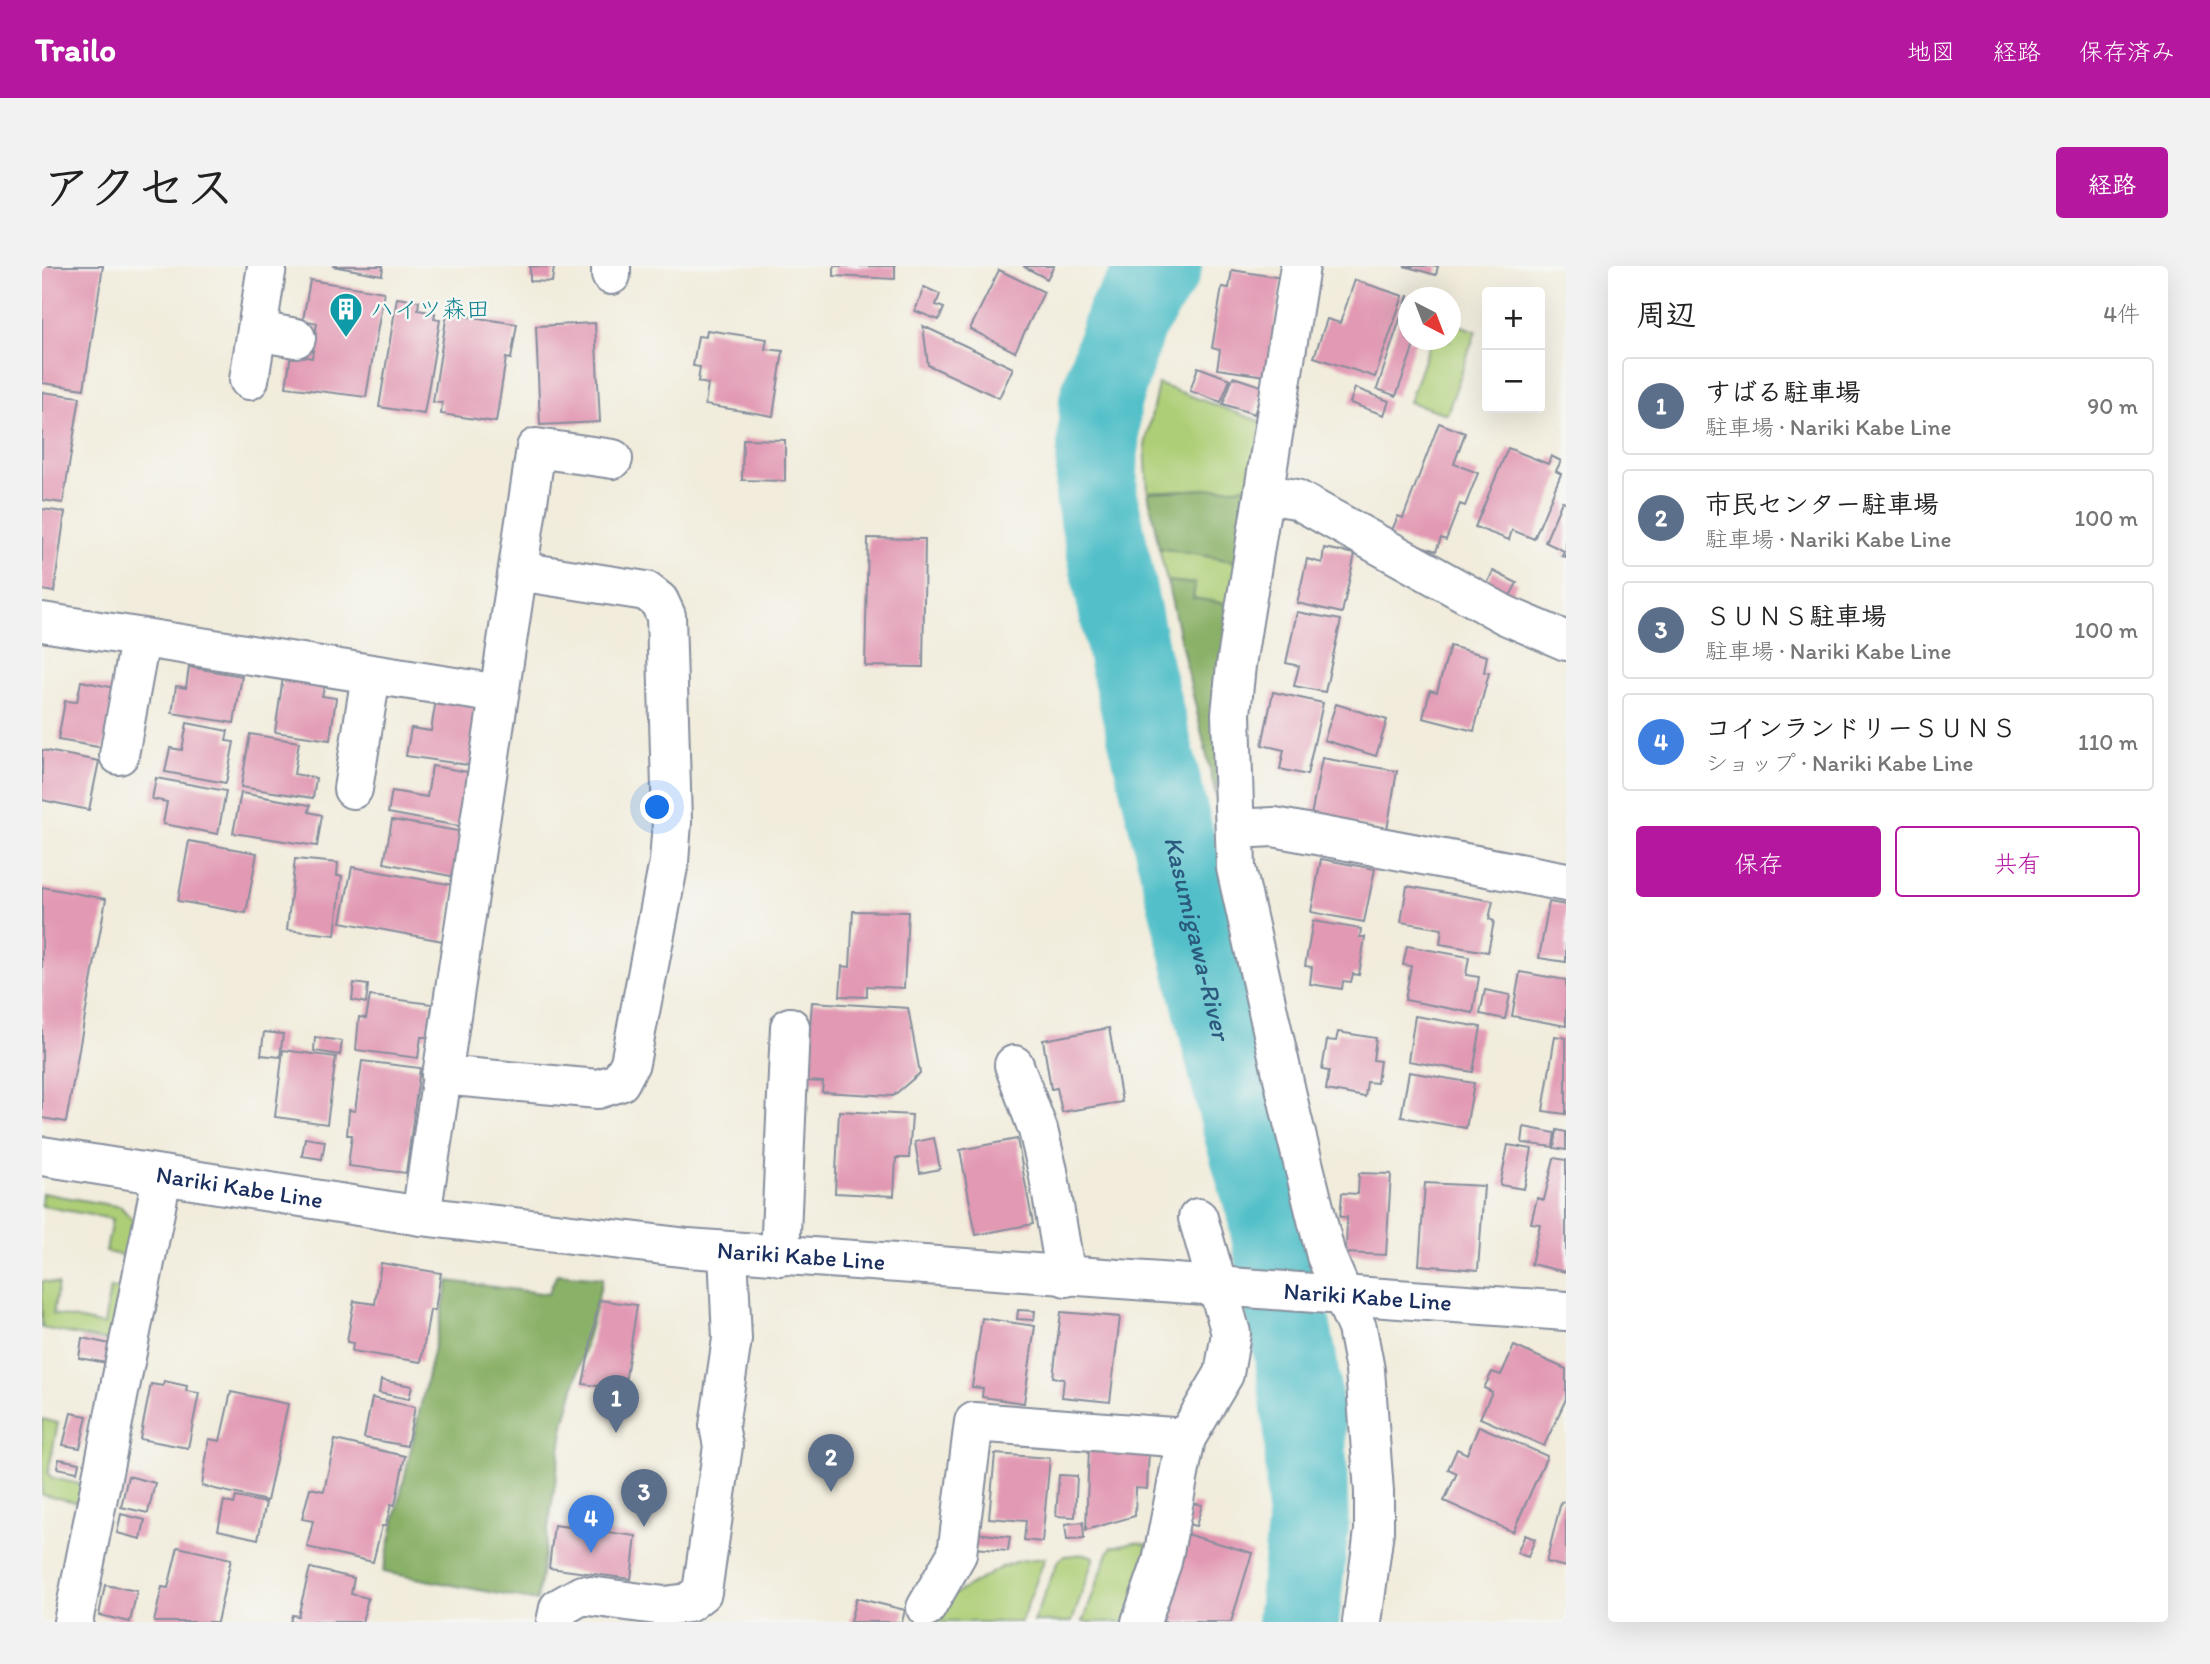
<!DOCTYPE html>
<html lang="ja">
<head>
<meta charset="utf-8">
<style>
  body { margin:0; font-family:Itim,"Klee One",sans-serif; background:#f2f2f2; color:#222 }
  .controls { position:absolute; right:21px; top:21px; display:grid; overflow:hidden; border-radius:7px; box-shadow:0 7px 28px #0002 }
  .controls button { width:63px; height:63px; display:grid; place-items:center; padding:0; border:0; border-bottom:2px solid #e0e0e0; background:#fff; color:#222; font:35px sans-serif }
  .compass { position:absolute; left:1356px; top:21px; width:63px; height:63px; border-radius:50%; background:#fff; box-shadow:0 7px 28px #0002; rotate:138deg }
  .you { position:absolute; left:616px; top:542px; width:24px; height:24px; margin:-18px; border:5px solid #fff; border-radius:50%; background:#1a73e8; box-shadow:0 0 0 10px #1a73e833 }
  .badge { display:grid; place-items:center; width:46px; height:46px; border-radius:50%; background:#b5179e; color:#fff; font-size:23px; font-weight:700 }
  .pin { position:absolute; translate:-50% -58px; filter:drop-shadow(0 2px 4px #0008) }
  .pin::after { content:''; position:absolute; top:37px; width:24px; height:21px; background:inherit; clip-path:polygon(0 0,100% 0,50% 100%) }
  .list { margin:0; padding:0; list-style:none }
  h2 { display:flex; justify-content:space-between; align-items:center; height:91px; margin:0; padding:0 28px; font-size:30px }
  h2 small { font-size:23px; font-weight:400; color:#767676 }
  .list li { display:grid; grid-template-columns:46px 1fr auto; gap:21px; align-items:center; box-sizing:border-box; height:98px; margin:0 14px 14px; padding:0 14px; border:2px solid #e0e0e0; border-radius:7px }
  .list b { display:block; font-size:26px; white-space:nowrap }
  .list p { margin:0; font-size:23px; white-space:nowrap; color:#767676 }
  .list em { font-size:23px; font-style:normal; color:#767676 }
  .actions { display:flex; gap:14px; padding:21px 28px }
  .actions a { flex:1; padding:16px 0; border:2px solid #b5179e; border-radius:7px; text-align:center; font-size:24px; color:#b5179e }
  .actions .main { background:#b5179e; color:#fff }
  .map { position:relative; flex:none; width:1524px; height:1356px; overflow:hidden; border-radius:7px }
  header { display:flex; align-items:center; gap:42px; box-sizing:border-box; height:98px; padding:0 35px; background:#b5179e; color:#fff }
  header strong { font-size:33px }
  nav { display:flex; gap:38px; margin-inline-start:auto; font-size:24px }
  .intro { display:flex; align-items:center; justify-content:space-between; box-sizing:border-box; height:168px; padding:0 42px }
  h1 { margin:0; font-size:49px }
  .button { padding:18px 32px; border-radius:7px; background:#b5179e; color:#fff; font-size:24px; font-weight:700 }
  main { display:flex; gap:42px; padding:0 42px }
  aside { flex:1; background:#fff; border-radius:7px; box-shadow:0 7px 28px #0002 }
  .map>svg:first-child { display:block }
  .green { fill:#adce76; stroke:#647e6a; stroke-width:2 }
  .forest { fill:#8ab167; stroke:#527062; stroke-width:2 }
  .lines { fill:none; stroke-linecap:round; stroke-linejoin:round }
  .river { stroke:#52c0c9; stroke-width:82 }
  .building { fill:#e299b3 }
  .minor-casing { stroke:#868e9c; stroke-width:42 }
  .major-casing { stroke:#868e9c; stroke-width:42 }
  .minor { stroke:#fff; stroke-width:38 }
  .major { stroke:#fff; stroke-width:38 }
  .labels { text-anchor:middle; stroke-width:5; stroke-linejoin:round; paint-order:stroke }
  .culture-label { font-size:24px; fill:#0d838f; stroke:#f6f6f2; text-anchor:start }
  .street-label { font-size:24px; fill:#1b2f5e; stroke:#f6f6f2 }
  .water-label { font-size:26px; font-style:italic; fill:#2c5a7e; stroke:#f6f6f2 }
</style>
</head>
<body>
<header>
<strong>Trailo</strong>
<nav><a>地図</a><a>経路</a><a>保存済み</a></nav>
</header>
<div class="intro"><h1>アクセス</h1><a class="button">経路</a></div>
<main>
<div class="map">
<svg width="1524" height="1356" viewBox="0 0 1524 1356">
  <rect width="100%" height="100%" fill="#f6f6f2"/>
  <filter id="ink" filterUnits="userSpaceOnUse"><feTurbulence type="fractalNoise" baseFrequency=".0143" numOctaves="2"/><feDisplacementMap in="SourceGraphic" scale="14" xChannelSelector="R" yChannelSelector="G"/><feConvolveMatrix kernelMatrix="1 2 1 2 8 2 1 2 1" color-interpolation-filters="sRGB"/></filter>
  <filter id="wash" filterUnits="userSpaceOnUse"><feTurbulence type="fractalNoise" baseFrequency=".00686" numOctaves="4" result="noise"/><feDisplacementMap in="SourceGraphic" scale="28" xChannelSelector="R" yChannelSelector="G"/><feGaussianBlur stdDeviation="1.57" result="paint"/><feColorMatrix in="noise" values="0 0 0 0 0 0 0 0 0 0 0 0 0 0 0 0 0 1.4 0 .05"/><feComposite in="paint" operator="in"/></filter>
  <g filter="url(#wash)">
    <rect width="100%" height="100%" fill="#f1ecdb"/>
    <path class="green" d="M1409,56L1434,65L1405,148L1367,136L1389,74H1408Z
      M1116,118L1220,156L1209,221L1106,226L1103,180Z
      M1117,282L1197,296L1191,339L1151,332L1153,318L1125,315Z
      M0,927L79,941L94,958L88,991L64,986L70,953L0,940Z
      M0,1015L16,1018L11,1048L62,1059L68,1022L81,1025L71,1076L0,1062Z
      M0,1153L16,1157L6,1207L10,1212L43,1219L40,1237L0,1229Z
      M1093,1276L1106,1279L1085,1356H1041L1066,1287L1070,1281Z
      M1043,1288L1052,1291L1030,1356H991L1016,1295L1023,1290Z
      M1003,1292L979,1356H891L908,1331L958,1302L976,1295Z"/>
    <path class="forest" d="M1209,221L1197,296L1117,282L1106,226Z
      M1125,315L1153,318L1151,332L1191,339L1174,530Z
      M515,1008L561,1012L522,1159L495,1335L341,1306L407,1015L506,1028Z"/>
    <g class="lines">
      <path class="river" id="s1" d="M1119,0L1084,54L1058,135L1054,229L1088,394L1202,864L1225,943L1254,1094L1263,1165L1266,1260L1256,1356"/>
    </g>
    <g id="blocks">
      <path class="building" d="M0,0H61L42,123L0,117Z
        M290,0H341L340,9Z
        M488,0L512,1L510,16L488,15Z
        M792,0H853V13L792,10Z
        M981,0H1012L1005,13Z
        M1362,0H1396L1394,9Z
        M957,4L1002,26L973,86L928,63Z
        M1190,4L1240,12L1224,110L1175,103L1178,84L1170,82L1180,21L1187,22Z
        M268,14L342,26L324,131L244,121L249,88L270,92L275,57L261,54Z
        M1313,14L1361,30L1333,111L1272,91L1285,53L1298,57Z
        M882,21L898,28L894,39L902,42L897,54L873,45Z
        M1366,29V74H1374L1354,130L1335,123Z
        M355,32L377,35L376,44L393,47L392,53L398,54L382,148L337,141Z
        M405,47L475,58L469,93L464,92L454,156L399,148L400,137L391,136Z
        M553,57L558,156L498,159L494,60Z
        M881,60L971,102L957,132L886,99Z
        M665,64L725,73L723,83L741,85L731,150L663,139L666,118L656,116L658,101L651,100L656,70L664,71Z
        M1156,101L1188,113L1179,136L1148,125Z
        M1191,111L1222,121L1212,148L1181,138Z
        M1313,122L1347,135L1342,149L1308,137Z
        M0,126L38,131L21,237L0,234Z
        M1397,157L1423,167L1412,198L1436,207L1423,240L1418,238L1404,274L1399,272L1394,285L1348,269L1356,250L1361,252Z
        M701,173L743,174V215L700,214Z
        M1466,182L1506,198L1509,190L1519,195L1514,205L1519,208L1492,273L1470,264L1467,274L1433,261Z
        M1520,235L1524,236V291L1520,290L1522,285L1503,276Z
        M0,243L23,246L12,326L0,324Z
        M826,272L883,273L881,401L823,400Z
        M1282,282L1313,288L1300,347L1255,337L1265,293L1280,297Z
        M1451,305L1475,317L1467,332L1444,320Z
        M1255,346L1299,354L1283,426L1252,420L1257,400L1244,397Z
        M1408,380L1445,390L1442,406L1447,407L1432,465L1381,452L1388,424L1395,426Z
        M147,401L200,410L192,457L130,447L134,420L144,422Z
        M241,411L283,418L280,430L294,432L288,474L233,466Z
        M39,415L73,422L62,482L16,474L23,435L35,436Z
        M1231,426L1281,437L1265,509L1238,503L1242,484L1220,479Z
        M394,433L443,441L433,500L364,490L369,462L389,465Z
        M1294,438L1345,454L1334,490L1282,474Z
        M145,457L186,465L184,475L192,476L184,517L123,506L128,482L140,484Z
        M208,468L257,476L252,508L274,512L271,532L199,521Z
        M0,484L57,495L47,544L0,534Z
        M1280,492L1355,505L1345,564L1269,550Z
        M390,500L432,507L422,561L346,547L350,525L385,531Z
        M114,512L184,525L176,568L121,558L125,536L110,533Z
        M199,527L268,539L267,546L280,549L275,580L191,567Z
        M350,554L422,566L414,611L342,597Z
        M147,575L215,587L204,647L136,635Z
        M253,593L296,597L295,610H300L293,669L245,664Z
        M1279,593L1333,603L1322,656L1269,646Z
        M310,601L412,619L401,675L299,656Z
        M1365,620L1451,635L1447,653L1452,655L1446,686L1398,678L1400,663L1359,656Z
        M0,621L64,633L24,856L0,852Z
        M1507,636L1524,639V696L1497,692Z
        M811,645L866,646L862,722L825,720V731L798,730L800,700L808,701Z
        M1271,655L1319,663L1318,671H1323L1317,709L1311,708L1309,716L1301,715L1300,723L1268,718L1270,701L1263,700Z
        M1365,680L1427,691L1424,709L1437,711L1431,747L1363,734L1369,700L1361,699Z
        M1478,706L1524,714V760L1470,750Z
        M312,717L326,719L324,737L310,734Z
        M1443,724L1468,729L1463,753L1438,748Z
        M328,730L390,738L386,771H379L376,792L314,784L317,751L324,752Z
        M770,736L866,742L878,807L851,830L780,826L781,816L764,815Z
        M1373,750L1439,761L1431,806L1366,795Z
        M1067,762L1080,836L1020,846L1015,822L1009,823L1001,774Z
        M222,766L241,768L238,791L219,789Z
        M1296,766L1334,772L1331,794L1338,795L1335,817L1325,816L1323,831L1284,824L1287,805L1280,804L1285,774L1294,775Z
        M1513,770L1524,772V848L1501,845Z
        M273,771L300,775L298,789L272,785Z
        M241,784L294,791L285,858L233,851Z
        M320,795L378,802L364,907L306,900L310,869H305L307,844L313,845Z
        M1367,806L1432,817L1424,862L1359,851Z
        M797,845L870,849L867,892H854L852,930L793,927Z
        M1482,861L1513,867L1511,881L1480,877Z
        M1515,864L1524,866V884L1512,882Z
        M263,872L283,875L280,893L260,890Z
        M892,872L898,903L878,907L873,876Z
        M975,873L991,958L934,969L918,884Z
        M1466,879L1490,883L1482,923L1458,919Z
        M1512,892L1524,894V1006L1489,998L1498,958L1489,957L1495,932L1502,934Z
        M1317,907L1349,908L1344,989L1304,987L1305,951H1298L1300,927L1316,928Z
        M1383,917L1442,920L1436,1004L1377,999Z
        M339,997L399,1007L393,1044H388L379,1096L310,1085L311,1077L305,1076L312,1035L333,1038Z
        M557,1034L595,1039L582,1124L541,1118Z
        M976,1044L993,1045L992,1054L975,1053Z
        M1019,1046L1078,1051L1068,1136L1020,1131L1022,1113L1011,1111Z
        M940,1052L993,1060L982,1137L940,1131L941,1122L930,1121Z
        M40,1072L68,1078L65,1097L37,1092Z
        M1472,1080L1524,1103V1133L1502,1180L1438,1152L1450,1126L1442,1122L1450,1106L1459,1109Z
        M339,1114L370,1120L367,1133L337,1127Z
        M122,1115L145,1120L144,1125L157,1127L146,1182L98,1173L109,1118L121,1120Z
        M189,1126L246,1138L225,1235L160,1220L167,1173L178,1175Z
        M330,1132L373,1141L365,1180L322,1172Z
        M29,1147L45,1150L38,1182L21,1179Z
        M1437,1160L1505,1190L1471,1266L1402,1235L1415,1207L1406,1203L1415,1183L1425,1188Z
        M293,1174L363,1190L353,1239L349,1238L344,1260H340L331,1296L265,1281L271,1255L260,1253L268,1222L282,1225Z
        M1047,1180L1107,1183L1105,1223L1094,1222L1093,1250L1044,1264Z
        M953,1188L1008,1192L1000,1276L982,1274L984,1255L947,1252Z
        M17,1193L37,1197L35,1206L15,1202Z
        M1017,1209L1035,1210L1033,1251L1014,1250Z
        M86,1210L113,1217L106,1247L79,1241Z
        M194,1231L224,1237L216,1273L176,1264L182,1235L192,1238Z
        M1519,1236L1524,1237V1301L1504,1296Z
        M1150,1237L1160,1239L1154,1260L1145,1258Z
        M79,1248L103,1254L99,1273L75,1267Z
        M1041,1256L1042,1273L1025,1274L1023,1258Z
        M512,1259L594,1270L589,1313L507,1302Z
        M933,1267L968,1271L966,1285L932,1282Z
        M1144,1268L1210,1287L1189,1356H1119Z
        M1483,1269L1493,1273L1486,1291L1475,1287Z
        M136,1281L189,1293L175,1356H112L120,1321L126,1322Z
        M268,1302L312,1312L309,1328L326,1332L320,1356H248L250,1349L256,1350Z
        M63,1319L95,1325L88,1356L57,1349Z
        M814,1332L863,1344L860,1356H808Z"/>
    </g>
  </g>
  <g filter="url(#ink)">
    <use href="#blocks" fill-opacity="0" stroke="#868e9c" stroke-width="2"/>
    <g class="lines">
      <defs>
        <path id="minor" d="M569,0V9
          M1258,0L1194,399L1189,448L1194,602L1250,852L1284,990L1315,1062L1323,1104L1332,1226V1265L1320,1356
          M215,65L254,72
          M207,114L225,0
          M1224,228L1254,233L1463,349L1524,375
          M0,356L457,428
          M77,489L98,374
          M311,523L329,409
          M1193,563L1232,561L1524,616
          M972,799L996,864L1006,905L1024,1011
          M399,809L556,823L578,816L588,797L627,596L630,556L624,350L617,335L604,325L476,305
          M379,950L494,182L571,193
          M738,990L748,761
          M884,1342L915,1288L932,1156L1144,1172
          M31,1356L120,911
          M514,1356L517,1342L540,1329L622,1340L646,1337L660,1326L681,1180L677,1160L690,1073L686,986
          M1099,1356L1120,1296L1144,1172L1182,1108L1189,1067L1156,952"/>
        <g id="major">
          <path id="s2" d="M0,890L379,950L646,982L1524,1045"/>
        </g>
      </defs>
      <use href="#minor" class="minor-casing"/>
      <use href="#major" class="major-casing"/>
      <use href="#minor" class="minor"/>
      <use href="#major" class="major"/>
    </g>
  </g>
  <defs>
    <symbol id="building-pin" viewBox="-11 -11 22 30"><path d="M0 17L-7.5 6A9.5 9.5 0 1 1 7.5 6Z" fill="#0f9aa8" stroke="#f6f6f2"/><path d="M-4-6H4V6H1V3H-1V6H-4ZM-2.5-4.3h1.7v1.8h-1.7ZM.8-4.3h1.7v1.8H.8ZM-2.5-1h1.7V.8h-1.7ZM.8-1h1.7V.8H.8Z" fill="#fff"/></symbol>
  </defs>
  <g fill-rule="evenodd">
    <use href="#building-pin" x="285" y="24" width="38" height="52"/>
  </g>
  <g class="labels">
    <g class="culture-label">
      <text x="328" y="51">ハイツ森田</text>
    </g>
    <g class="street-label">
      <text dy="8" stroke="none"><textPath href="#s2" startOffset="200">Nariki Kabe Line</textPath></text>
      <text dy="8" stroke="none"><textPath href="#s2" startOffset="766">Nariki Kabe Line</textPath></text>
      <text dy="8" stroke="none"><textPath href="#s2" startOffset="1334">Nariki Kabe Line</textPath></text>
    </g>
    <g class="water-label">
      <text dy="9" stroke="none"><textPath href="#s1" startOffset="698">Kasumigawa-River</textPath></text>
    </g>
  </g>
</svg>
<div class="controls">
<button>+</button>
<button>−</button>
</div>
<svg class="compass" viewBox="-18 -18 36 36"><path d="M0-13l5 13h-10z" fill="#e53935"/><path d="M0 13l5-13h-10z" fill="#767676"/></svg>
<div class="you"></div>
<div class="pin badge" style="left:574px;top:1167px;background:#5c6f8a">1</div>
<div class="pin badge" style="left:789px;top:1226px;background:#5c6f8a">2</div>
<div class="pin badge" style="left:602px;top:1261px;background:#5c6f8a">3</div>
<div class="pin badge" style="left:549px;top:1287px;background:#3f7fe0">4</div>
</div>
<aside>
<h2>周辺<small>4件</small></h2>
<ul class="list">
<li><span class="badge" style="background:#5c6f8a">1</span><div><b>すばる駐車場</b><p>駐車場 · Nariki Kabe Line</p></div><em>90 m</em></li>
<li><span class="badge" style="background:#5c6f8a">2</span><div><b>市民センター駐車場</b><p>駐車場 · Nariki Kabe Line</p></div><em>100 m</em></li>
<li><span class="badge" style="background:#5c6f8a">3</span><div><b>ＳＵＮＳ駐車場</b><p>駐車場 · Nariki Kabe Line</p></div><em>100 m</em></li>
<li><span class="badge" style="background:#3f7fe0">4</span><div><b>コインランドリーＳＵＮＳ</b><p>ショップ · Nariki Kabe Line</p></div><em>110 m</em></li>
</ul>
<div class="actions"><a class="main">保存</a><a>共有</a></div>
</aside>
</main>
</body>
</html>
